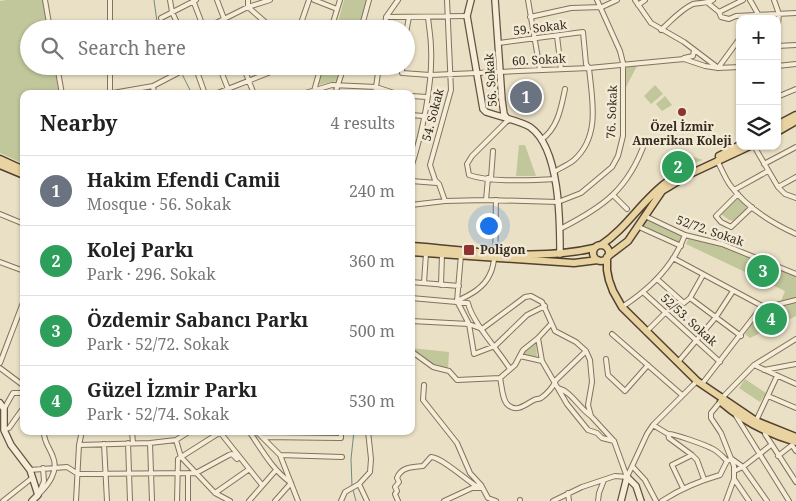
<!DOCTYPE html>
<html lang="en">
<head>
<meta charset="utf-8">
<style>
  body { margin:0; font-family:"Noto Serif",serif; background:#f6f6f6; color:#222 }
  .controls { position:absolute; right:15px; top:15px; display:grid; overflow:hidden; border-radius:10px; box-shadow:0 1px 4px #0004 }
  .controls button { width:45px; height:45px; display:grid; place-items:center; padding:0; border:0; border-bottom:1px solid #e0e0e0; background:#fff; color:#222; font:25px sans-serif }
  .you { position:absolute; left:488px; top:225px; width:18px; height:18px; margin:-12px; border:4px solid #fff; border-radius:50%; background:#1a73e8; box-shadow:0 0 0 8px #1a73e833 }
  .badge { display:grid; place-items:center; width:32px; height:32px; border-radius:50%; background:#b45309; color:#fff; font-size:16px; font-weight:700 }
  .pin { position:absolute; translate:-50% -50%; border:2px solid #fff; box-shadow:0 1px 5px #0006 }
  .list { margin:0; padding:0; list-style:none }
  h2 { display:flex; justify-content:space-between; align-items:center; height:65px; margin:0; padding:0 20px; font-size:21px }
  h2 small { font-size:16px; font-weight:400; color:#767676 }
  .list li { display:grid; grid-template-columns:32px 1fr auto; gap:15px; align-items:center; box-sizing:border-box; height:70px; padding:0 20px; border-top:1px solid #e0e0e0 }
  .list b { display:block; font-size:19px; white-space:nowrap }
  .list p { margin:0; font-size:16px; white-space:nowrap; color:#767676 }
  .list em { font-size:16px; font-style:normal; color:#767676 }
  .icon { flex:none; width:28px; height:28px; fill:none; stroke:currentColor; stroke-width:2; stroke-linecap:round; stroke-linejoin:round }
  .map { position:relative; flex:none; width:796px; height:501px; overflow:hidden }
  .search { position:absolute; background:#fff; box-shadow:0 1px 4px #0004; left:20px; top:20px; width:395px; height:55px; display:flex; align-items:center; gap:12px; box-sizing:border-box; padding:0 18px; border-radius:28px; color:#767676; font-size:19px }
  .panel { position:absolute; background:#fff; box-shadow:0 1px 4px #0004; left:20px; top:90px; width:395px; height:345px; border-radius:10px }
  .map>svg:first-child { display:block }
  .green { fill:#c1c79a }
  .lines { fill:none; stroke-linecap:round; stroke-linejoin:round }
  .stream { stroke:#6e8b84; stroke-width:1 }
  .street-casing { stroke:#83725d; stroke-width:6 }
  .secondary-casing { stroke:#655340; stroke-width:8 }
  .primary-casing { stroke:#514131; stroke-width:9 }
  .street { stroke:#f5edd8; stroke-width:4 }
  .secondary { stroke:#f5edd8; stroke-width:5.5 }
  .primary { stroke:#e9d4a1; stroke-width:6 }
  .poi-dot { fill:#8c3433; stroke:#f2ead4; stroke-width:2 }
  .labels { text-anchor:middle; stroke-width:5; stroke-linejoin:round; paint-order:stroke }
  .street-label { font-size:12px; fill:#352a20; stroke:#f2ead4 }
  .poi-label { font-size:12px; font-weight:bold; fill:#352a20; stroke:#f2ead4 }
</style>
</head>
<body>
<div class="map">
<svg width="796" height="501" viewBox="0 0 796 501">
  <rect width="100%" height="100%" fill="#eae0c5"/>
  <path class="green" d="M6,0H43L48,29H29V66H54L59,94H24V164L0,153V1Z
    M344,0H368L360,29H336Z
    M625,64H638L625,89Z
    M321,69L341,71L337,81L318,85Z
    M655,85L663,94L651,104L644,96Z
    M665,96L672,105L662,111L656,104Z
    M519,145H525L536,176H516Z
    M675,151L703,160L691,164L670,178L669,172Z
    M738,196L749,206L734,221L729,220L721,214Z
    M647,218L682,235L680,243L643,226Z
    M689,237L720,245L796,275V298L780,304L785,291L686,244Z
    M796,302V316L750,338L745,334L758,314L765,309Z
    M534,343L536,344L537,357L523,355V352Z
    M411,348L449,352L448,369L433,364Z
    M745,379L766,393L760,402L739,388Z"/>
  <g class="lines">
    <path class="stream" d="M154,0L158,29
      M178,66L192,94
      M352,486L351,459L354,431
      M353,490L356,501"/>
    <defs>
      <path id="street" d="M45,0L50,29
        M110,0V29
        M170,0L172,12L180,29
        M193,0L204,29
        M217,0L228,29
        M248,0V7L272,28
        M314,0L337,9
        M528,0L540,70
        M635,0L651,23L684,42L717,67
        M750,0L758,14L754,19
        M774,0L779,14L777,35
        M708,3L719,12L743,0
        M638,5L645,0
        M719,12L721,17L729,19L736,16L796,13
        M386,17L467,16
        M530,17L571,8L602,7L617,0
        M161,18L196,0
        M204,29L248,7L270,0
        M299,29L309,0
        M331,29L340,0
        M361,29L369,0
        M385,29L386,17L398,0
        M661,30C671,21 680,10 693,4C700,2 706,4 713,0
        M406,33L409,17
        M557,36L561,69
        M499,43L583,32L586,64L589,68C592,99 601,136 574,160C568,165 560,168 554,172
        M777,46L796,45
        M684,58L693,56L694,50
        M57,66L62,94
        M195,66L205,94
        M219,66L230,94
        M243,66L254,94
        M262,66L265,74
        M307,66L320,68
        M402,66V73L430,75L477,73L589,68L684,59L705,66L718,68L740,67
        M777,66L796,64
        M718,68L740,38
        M153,86L154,94
        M314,91L321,66
        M107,94L153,86L178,73
        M110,94V66
        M215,94L286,66
        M302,94L332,85L376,87L397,94
        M335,94L344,66
        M375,94L379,66
        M411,96L427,97
        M777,97L796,89
        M411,115L423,116
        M508,120L472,156L467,164L469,175C492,183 530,180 555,179
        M541,140C558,128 561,108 565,89
        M754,146L778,187L785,194L796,198
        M717,160C721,168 725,178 730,185C746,207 772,223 796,234
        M764,164L796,147
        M411,168C422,134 433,84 431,48C431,38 429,28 428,17
        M491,178L493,151
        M411,181L437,183
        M668,182V175L675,155
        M778,187L796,177
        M734,190L768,171
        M738,194L716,216L721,222L731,227L752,207
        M613,195L627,209
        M486,200L488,178
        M445,201L439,184L435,180L430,165L451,90L447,0
        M411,205L445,201L486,200L558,202L581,193L612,167L618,156L623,136V63L620,51L597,0
        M0,214L24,224
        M645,216L685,235L722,244L796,274
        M639,227L681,246
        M560,229C603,207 628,190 645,142
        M461,255L457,301L469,324L474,354L495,346L527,315L545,306
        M673,258L764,307
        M0,262L24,271
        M657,279L684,303L690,298L741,336
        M411,282L459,286
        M424,283L426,253
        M441,285L442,254
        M644,293L720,362
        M411,298L468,303C472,322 499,351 510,369
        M690,298L703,275
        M457,301C470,295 484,288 490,274C498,259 495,218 496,200
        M622,307C650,289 673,267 685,235
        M411,321L469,324L482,329
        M482,329L525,297L531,296L542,302L555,331L576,342L586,351L590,360L592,382L588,405L591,416L614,441L627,477
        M646,332L666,312
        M612,334L682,395
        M538,338L542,361L567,404L588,430L597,433L602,438L614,441
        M411,351L433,367L449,371L457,380L500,378
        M520,356L542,361
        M606,359L608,375L625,391L648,365
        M678,362L716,317L733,291
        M0,363L24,300
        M754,365L796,384
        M0,368L24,386
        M764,370L796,364
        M500,378C502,386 502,400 508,405C517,413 526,404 534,400C538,398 537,400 541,398C547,394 554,386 556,380L586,351
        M500,378L515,365L523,350L538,338L551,324
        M702,384L760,309L796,300
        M424,385L423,400L457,443L470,473L481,485L488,498L496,501
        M558,388C572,392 579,408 591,416
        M768,396L796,408
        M721,399L754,365L796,339
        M720,402L711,413V418L721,433L734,466V479L726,501
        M4,409L13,393H24
        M736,416L789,501
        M756,421L777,376
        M653,425L668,434L669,438L692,455L697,460L704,479
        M4,430L9,428L24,407
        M132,431L133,443
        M219,431L262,485
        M256,431L280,455L298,501
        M251,434C263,452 273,470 291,483L275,501
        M668,434C673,433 705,445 711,448C717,450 723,457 727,461
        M765,434L796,482
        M262,437L341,438V431
        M176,440L181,457L215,493L230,501
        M128,443L130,501
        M150,443L152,501
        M104,444L107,501
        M79,445L150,443L176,440L190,431
        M280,455L342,457
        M778,456L792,445L796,451
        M633,467L645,480L656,501
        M30,470L67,467L78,474L196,473L229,455L232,454L237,459
        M734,471L743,467L771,445
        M627,477L647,434L653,425L697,381
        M734,479L749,501
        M359,484L367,501
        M683,488L672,465L692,455
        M39,493L44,481L43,468
        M215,493L248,470
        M568,493L569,501
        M38,495C48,485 59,472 53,457C50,448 43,441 44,431
        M520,500V501
        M3,501L32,478
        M76,501L79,445L82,431
        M177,501L178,459L219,433
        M188,501V473
        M249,501L276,470
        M341,501L345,492L359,484L370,472L371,459L368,431
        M398,501L395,494L397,491L395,487L399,482L397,478C401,467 412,467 423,466L431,457C441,457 465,479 476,486L481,485
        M444,501L472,488H482
        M553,501L582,487L615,476L627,477
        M598,501L599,493L604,480
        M662,501C680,489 699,481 720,475L727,461L732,459L743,467L767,501"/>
      <path id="secondary" d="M471,0L467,16L483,109L486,112C497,116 521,121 530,127C560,148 560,221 560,254
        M495,0L502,100L504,114L508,120
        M0,403L4,409V430L11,445L30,470L38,495L32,501
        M627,477L636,486L641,501
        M621,501L627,477"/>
      <path id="primary" d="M777,125L796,115
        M777,132L796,121
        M719,156L740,145
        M0,159L24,170
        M0,165L24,175
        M593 253a8 8 0 1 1 16 0a8 8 0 1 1-16 0Z
        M601,245C627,228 642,200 667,182C673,178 679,175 685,172
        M411,246C471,250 535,262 594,248
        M411,252L574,263L598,260
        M607,257L628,241L662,191L690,174L750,146
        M607,258V270L609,280L613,291L622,307L697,381L756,421L796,437
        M721,402C743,421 768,434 796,442"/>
    </defs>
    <use href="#street" class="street-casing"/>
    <use href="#secondary" class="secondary-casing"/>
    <use href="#primary" class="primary-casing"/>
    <use href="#street" class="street"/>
    <use href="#secondary" class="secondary"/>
    <use href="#primary" class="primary"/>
  </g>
  <g class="poi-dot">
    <circle cx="682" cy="112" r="5"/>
    <rect x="463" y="244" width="12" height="12" rx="2.5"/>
  </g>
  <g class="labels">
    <g class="street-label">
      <text transform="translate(540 28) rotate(-7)" y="4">59. Sokak</text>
      <text transform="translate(539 60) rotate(-3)" y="4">60. Sokak</text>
      <text transform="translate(491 80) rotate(-94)" y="4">56. Sokak</text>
      <text transform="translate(612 112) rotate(-88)" y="4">76. Sokak</text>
      <text transform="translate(433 115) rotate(-75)" y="4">54. Sokak</text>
      <text transform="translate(710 231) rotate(19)" y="4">52/72. Sokak</text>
      <text transform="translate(689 320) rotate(42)" y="4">52/53. Sokak</text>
    </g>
    <g class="poi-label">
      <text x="682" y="131">Özel İzmir<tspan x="682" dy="14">Amerikan Koleji</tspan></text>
      <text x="480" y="254" text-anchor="start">Poligon</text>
    </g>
  </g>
</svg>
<div class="controls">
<button>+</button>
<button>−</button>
<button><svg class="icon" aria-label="layers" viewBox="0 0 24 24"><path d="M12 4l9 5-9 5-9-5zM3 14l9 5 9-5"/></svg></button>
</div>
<div class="you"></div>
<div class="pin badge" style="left:526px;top:97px;background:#6b7280">1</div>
<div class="pin badge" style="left:678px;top:167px;background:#2e9e5b">2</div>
<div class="pin badge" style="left:763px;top:271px;background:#2e9e5b">3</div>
<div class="pin badge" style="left:771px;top:319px;background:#2e9e5b">4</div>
<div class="search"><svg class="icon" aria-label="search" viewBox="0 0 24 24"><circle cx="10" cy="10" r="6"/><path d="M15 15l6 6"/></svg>Search here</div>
<section class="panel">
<h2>Nearby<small>4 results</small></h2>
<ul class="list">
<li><span class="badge" style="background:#6b7280">1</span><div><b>Hakim Efendi Camii</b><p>Mosque · 56. Sokak</p></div><em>240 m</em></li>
<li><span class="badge" style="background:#2e9e5b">2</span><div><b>Kolej Parkı</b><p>Park · 296. Sokak</p></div><em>360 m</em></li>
<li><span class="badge" style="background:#2e9e5b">3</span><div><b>Özdemir Sabancı Parkı</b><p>Park · 52/72. Sokak</p></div><em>500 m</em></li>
<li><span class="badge" style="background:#2e9e5b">4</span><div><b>Güzel İzmir Parkı</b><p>Park · 52/74. Sokak</p></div><em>530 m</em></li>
</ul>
</section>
</div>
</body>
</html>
